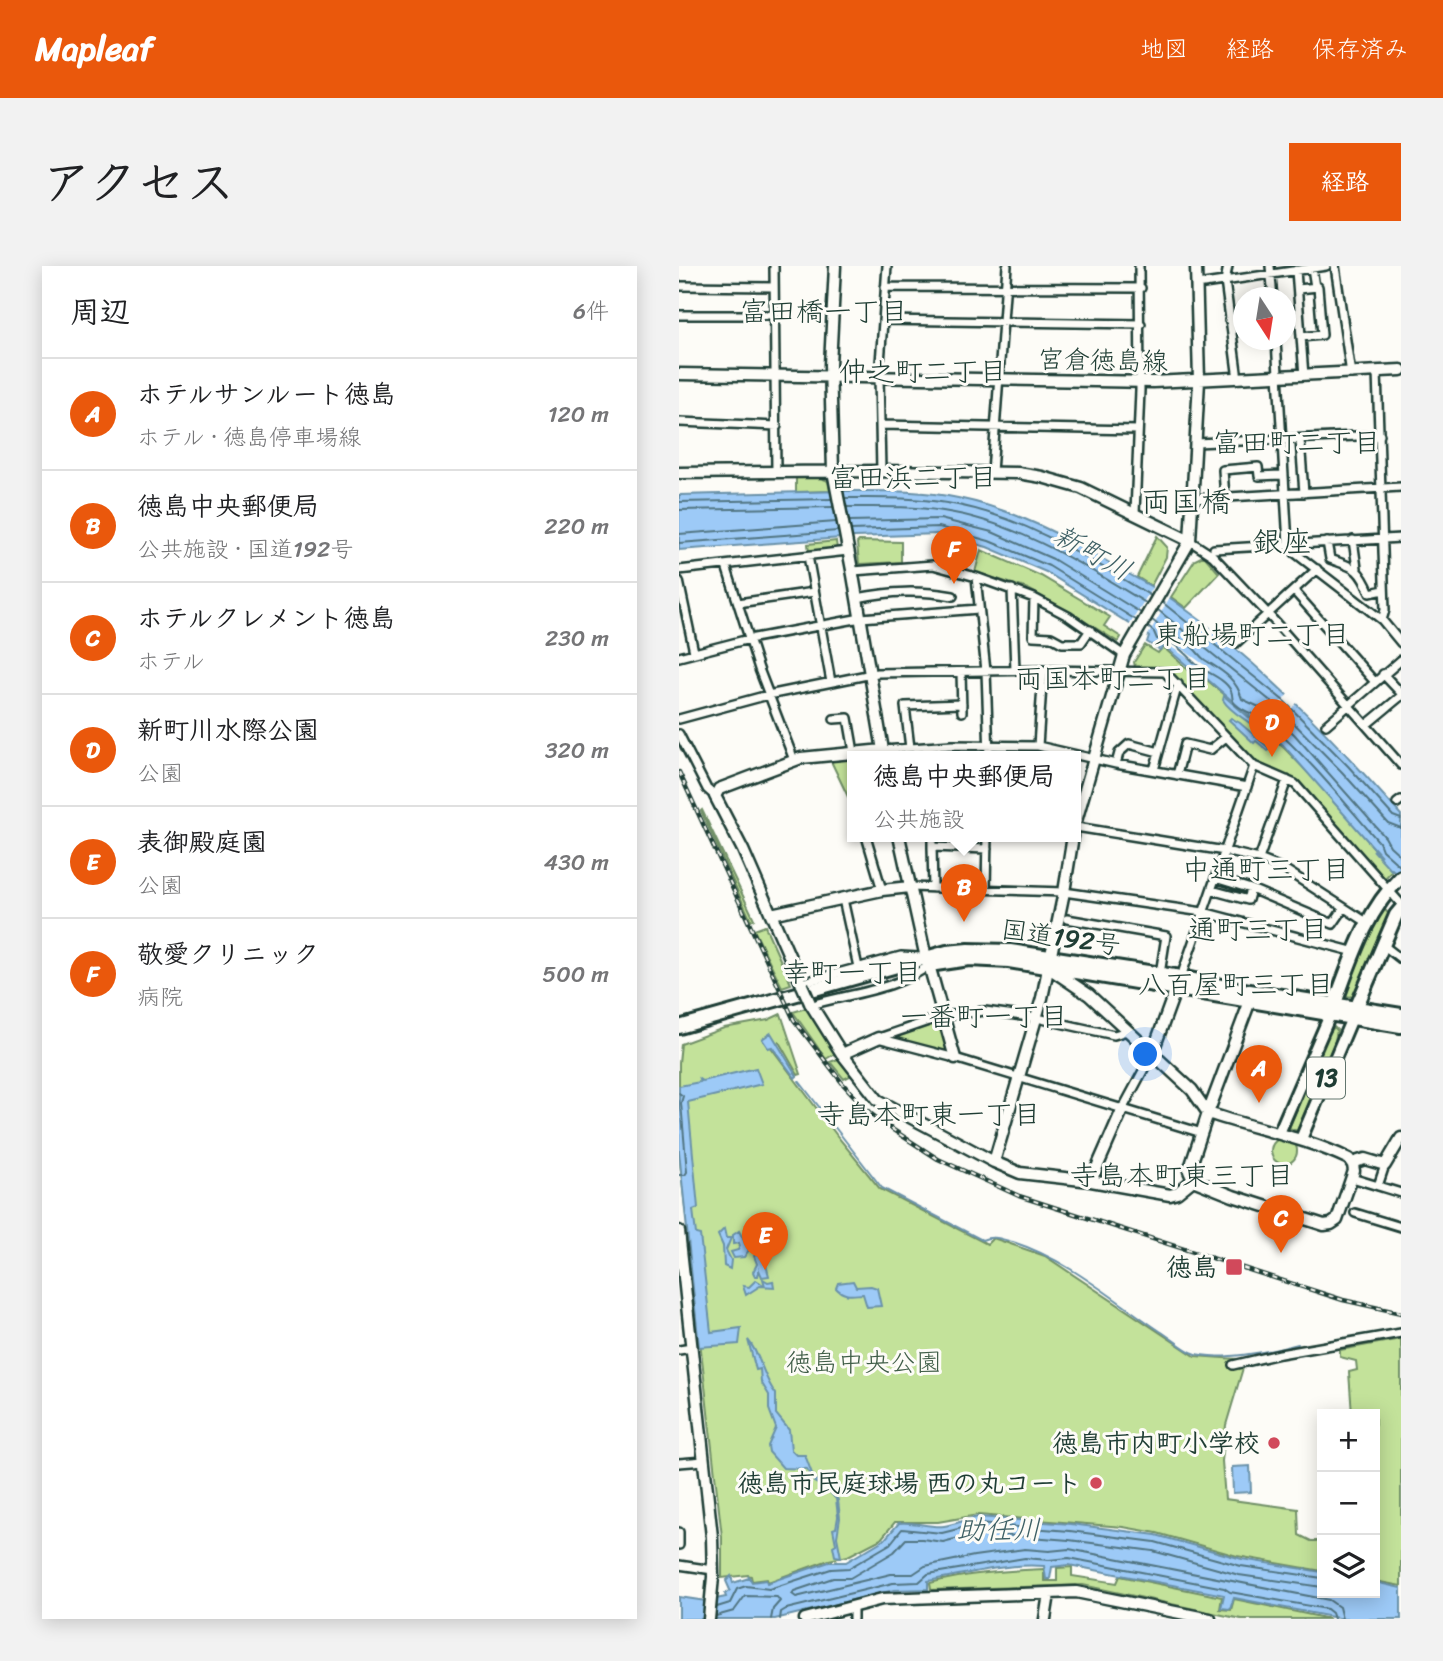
<!DOCTYPE html>
<html lang="ja">
<head>
<meta charset="utf-8">
<style>
  body { margin:0; font-family:Sriracha,"Klee One",sans-serif; background:#f2f2f2; color:#202124 }
  .controls { position:absolute; right:21px; bottom:21px; display:grid; overflow:hidden; border-radius:0px; box-shadow:0 4px 18px #0003 }
  .controls button { width:63px; height:63px; display:grid; place-items:center; padding:0; border:0; border-bottom:2px solid #e0e0e0; background:#fff; color:#202124; font:35px sans-serif }
  .compass { position:absolute; left:554px; top:21px; width:63px; height:63px; border-radius:50%; background:#fff; box-shadow:0 4px 18px #0003; rotate:168deg }
  .you { position:absolute; left:467px; top:789px; width:24px; height:24px; margin:-18px; border:5px solid #fff; border-radius:50%; background:#1a73e8; box-shadow:0 0 0 10px #1a73e833 }
  .badge { display:grid; place-items:center; width:46px; height:46px; border-radius:50%; background:#ea580c; color:#fff; font-size:23px; font-weight:700 }
  .pin { position:absolute; translate:-50% -58px; filter:drop-shadow(0 2px 4px #0008) }
  .pin::after { content:''; position:absolute; top:37px; width:24px; height:21px; background:inherit; clip-path:polygon(0 0,100% 0,50% 100%) }
  .popup { position:absolute; left:168px; top:485px; width:234px; height:91px; box-sizing:border-box; display:grid; place-content:center; border-radius:0px; background:#fff; filter:drop-shadow(0 2px 5px #0005); font-size:23px; white-space:nowrap; color:#757577 }
  .popup b { font-size:26px; color:#202124 }
  .popup::after { content:''; position:absolute; left:50%; top:100%; margin-left:-14px; border:14px solid transparent; border-top-color:#fff }
  .list { margin:0; padding:0; list-style:none }
  h2 { display:flex; justify-content:space-between; align-items:center; height:91px; margin:0; padding:0 28px; font-size:30px }
  h2 small { font-size:23px; font-weight:400; color:#757577 }
  .list li { display:grid; grid-template-columns:46px 1fr auto; gap:21px; align-items:center; box-sizing:border-box; height:112px; padding:0 28px; border-top:2px solid #e0e0e0 }
  .list b { display:block; font-size:26px; white-space:nowrap }
  .list p { margin:0; font-size:23px; white-space:nowrap; color:#757577 }
  .list em { font-size:23px; font-style:normal; color:#757577 }
  .icon { flex:none; width:38px; height:38px; fill:none; stroke:currentColor; stroke-width:2; stroke-linecap:round; stroke-linejoin:round }
  .map { position:relative; flex:none; width:722px; height:1353px; overflow:hidden; border-radius:0px }
  header { display:flex; align-items:center; gap:42px; box-sizing:border-box; height:98px; padding:0 35px; background:#ea580c; color:#fff }
  header strong { font-size:33px }
  nav { display:flex; gap:38px; margin-inline-start:auto; font-size:24px }
  .intro { display:flex; align-items:center; justify-content:space-between; box-sizing:border-box; height:168px; padding:0 42px }
  h1 { margin:0; font-size:49px }
  .button { padding:18px 32px; border-radius:0px; background:#ea580c; color:#fff; font-size:24px; font-weight:700 }
  main { display:flex; gap:42px; padding:0 42px }
  aside { flex:1; background:#fff; border-radius:0px; box-shadow:0 4px 18px #0003 }
  .map>svg:first-child { display:block }
  .green { fill:#c3e29a; stroke:#719067; stroke-width:2 }
  .water { fill:#9dcaf7; stroke:#6b92a9; stroke-width:2 }
  .pier { fill:#fdfcf7 }
  .lines { fill:none; stroke-linecap:round; stroke-linejoin:round }
  .shore { stroke:#517582; stroke-width:2 }
  .stream { stroke:#6b92a9; stroke-width:2 }
  .street-casing { stroke:#1f3d34; stroke-width:12 }
  .secondary-casing { stroke:#1f3d34; stroke-width:15 }
  .primary-casing { stroke:#1f3d34; stroke-width:16 }
  .highway-casing { stroke:#1f3d34; stroke-width:18 }
  .street { stroke:#fdfcf7; stroke-width:7 }
  .secondary { stroke:#fdfcf7; stroke-width:10 }
  .primary { stroke:#fdfcf7; stroke-width:10 }
  .highway { stroke:#fdfcf7; stroke-width:12 }
  .rail-casing { stroke:#1f3d34; stroke-width:4.5 }
  .rail { stroke:#fdfcf7; stroke-width:2; stroke-dasharray:5; stroke-linecap:butt }
  .secondary-bridge-casing { stroke:#1f3d34; stroke-width:15; stroke-linecap:butt }
  .secondary-bridge { stroke:#fdfcf7; stroke-width:10 }
  .poi-dot { fill:#d1495b; stroke:#fdfcf7; stroke-width:2.5 }
  .labels { text-anchor:middle; stroke-width:6; stroke-linejoin:round; paint-order:stroke }
  .shield { fill:#fdfcf7; stroke:#62766e; stroke-width:2 }
  .shield-label { font-size:24px; font-weight:bold; fill:#1f3d34 }
  .street-label { font-size:26px; fill:#1f3d34; stroke:#fdfcf7 }
  .poi-label { font-size:26px; font-weight:bold; fill:#1f3d34; stroke:#fdfcf7; text-anchor:end }
  .park-label { font-size:26px; fill:#405e48; stroke:#fdfcf7 }
  .neighbourhood-label { font-size:28px; fill:#1f3d34; stroke:#fdfcf7 }
  .water-label { font-size:28px; font-style:italic; fill:#3e6065; stroke:#fdfcf7 }
  .quarter-label { font-size:30px; fill:#1f3d34; stroke:#fdfcf7 }
</style>
</head>
<body>
<header>
<strong>Mapleaf</strong>
<nav><a>地図</a><a>経路</a><a>保存済み</a></nav>
</header>
<div class="intro"><h1>アクセス</h1><a class="button">経路</a></div>
<main>
<aside>
<h2>周辺<small>6件</small></h2>
<ul class="list">
<li><span class="badge">A</span><div><b>ホテルサンルート徳島</b><p>ホテル · 徳島停車場線</p></div><em>120 m</em></li>
<li><span class="badge">B</span><div><b>徳島中央郵便局</b><p>公共施設 · 国道192号</p></div><em>220 m</em></li>
<li><span class="badge">C</span><div><b>ホテルクレメント徳島</b><p>ホテル</p></div><em>230 m</em></li>
<li><span class="badge">D</span><div><b>新町川水際公園</b><p>公園</p></div><em>320 m</em></li>
<li><span class="badge">E</span><div><b>表御殿庭園</b><p>公園</p></div><em>430 m</em></li>
<li><span class="badge">F</span><div><b>敬愛クリニック</b><p>病院</p></div><em>500 m</em></li>
</ul>
</aside>
<div class="map">
<svg width="722" height="1353" viewBox="0 0 722 1353">
  <rect width="100%" height="100%" fill="#fdfcf7"/>
  <filter id="ink" filterUnits="userSpaceOnUse"><feTurbulence type="fractalNoise" baseFrequency=".0143" numOctaves="2"/><feDisplacementMap in="SourceGraphic" scale="14" xChannelSelector="R" yChannelSelector="G"/><feConvolveMatrix kernelMatrix="1 2 1 2 8 2 1 2 1" color-interpolation-filters="sRGB"/></filter>
  <g filter="url(#ink)">
    <path class="green" d="M117,212H142L149,215L151,225L117,226Z
      M478,270L488,281L487,291L472,320L458,311Z
      M157,275L158,283L130,287L129,278Z
      M180,275L222,276V296L180,298L178,277Z
      M302,284L362,310L431,351L425,360L442,371L439,376L391,346L349,323L296,306Z
      M522,291H526L540,307L507,342L492,331L516,294Z
      M466,379L479,387L484,381L515,409L529,415L546,429L605,482L642,520L714,604L704,614L617,514L577,498L488,404L483,401H456L455,396Z
      M173,491V536L172,537L151,493Z
      M23,544L75,653L72,655L22,545Z
      M703,641L711,649L703,662L674,731L666,730L696,653Z
      M86,660L112,718L103,721L75,664Z
      M127,742L157,787L147,793L114,746Z
      M102,748L122,808L119,809L100,776L91,780L159,871L201,923L308,978L314,972L366,990L516,1090L558,1093L564,1102L547,1159L543,1195L546,1233L619,1243L620,1269L632,1275H643V1305L558,1290L478,1267L444,1261L299,1249L259,1256H216L202,1273L169,1290L150,1294L89,1316L88,1313L73,1315L72,1310L69,1309L43,1312V1271L0,888V797L2,778L45,762L89,754Z
      M255,754L262,755L270,784L268,786L212,771Z
      M655,761L658,764L656,775L618,865L610,862L647,772Z
      M162,792L175,808L165,813L151,796Z
      M592 885a13 13 0 1 1 26 0a13 13 0 1 1-26 0Z
      M722,1073V1320L696,1315V1148H673L670,1106L678,1104L677,1095L661,1091V1084Z
      M393,1301V1310L438,1317L441,1310L543,1331L541,1343L552,1344L555,1333L651,1353H562L404,1319L252,1324L251,1317C289,1307 326,1305 365,1303V1315H378V1302Z"/>
    <path class="water" d="M167,225C204,225 242,224 279,232C334,243 386,270 434,299C454,311 475,321 494,334C580,395 653,471 722,549V611L713,603L712,604L694,584L702,590L604,479L527,412C511,405 499,391 485,380L481,384L468,376L470,370L367,306L308,281L259,268L176,271L0,284V229Z
      M545,430L580,460L577,462C566,452 552,447 544,434Z
      M552,452L561,457L591,483L589,485L577,475L575,477L550,454Z
      M92,767L118,810L116,812L93,781L89,782L83,773Z
      M77,802L83,818L9,836L19,942L14,944L17,968L21,969L32,1066L62,1062L60,1078L20,1081L0,885V820L21,816L20,813L23,815Z
      M45,963L47,972H52L47,984L52,994L51,1003L45,1000L44,980L39,969Z
      M60,965L70,984L65,991L55,992L52,986L59,984L61,980L60,977L54,978V969Z
      M87,985L92,989L91,992L86,995L90,1010L83,1011L80,1004L79,1010H76L74,1006L78,998L75,990L80,986Z
      M84,1013L89,1016L94,1015L95,1021L81,1020L67,1029L64,1020L70,1021L77,1014L86,1020Z
      M174,1015L177,1021L192,1020L198,1022L202,1040L188,1041L184,1028C176,1028 166,1032 157,1022L159,1017Z
      M69,1074C82,1089 84,1112 97,1128V1148L110,1164L112,1184L117,1189H126L135,1213L149,1221L159,1234L161,1252L158,1271L162,1291L156,1290L154,1280L157,1278L154,1263L157,1262L159,1251L157,1233L147,1222L135,1216L128,1203L104,1202L90,1186L89,1180L97,1162L90,1143V1129L82,1116L81,1103L77,1104Z
      M571,1200L572,1226L554,1227L553,1201Z
      M299,1251L392,1258L477,1269L563,1293L643,1306V1327H696V1316L722,1322V1353H664L555,1332L551,1343L542,1342L545,1329L390,1299L373,1301L371,1313H367L365,1300C327,1297 287,1308 249,1315V1323L215,1324L96,1353H0V1331L27,1335L47,1331L46,1328L51,1324L47,1315L52,1310L54,1317L70,1312L69,1309L73,1316L87,1314L88,1317L150,1296H167L206,1273L220,1257C235,1255 251,1262 265,1260C274,1259 288,1253 299,1251Z"/>
    <path class="pier" d="M474,320L491,331L468,371L450,360Z
      M488,372L531,403L530,406L486,377Z
      M611,426L620,434L604,455H601L588,469L579,462Z"/>
    <g class="lines">
      <path class="shore" d="M166,232C200,232 234,231 268,237C343,249 408,291 472,330
        M0,236L153,233
        M168,241C200,241 232,240 264,245C338,256 404,299 467,337
        M0,244L154,241
        M170,255L261,253L313,266L374,293L462,347
        M172,264L260,261L310,275L370,300L457,354
        M0,268L157,256
        M0,277L159,265
        M483,336L605,435L669,500L714,550L722,553
        M479,344L599,441L663,506L709,557L722,562
        M473,354C478,357 481,362 486,365C495,370 505,374 514,382C519,386 521,391 526,394C543,405 557,412 563,433L591,446L615,468L706,571L711,580L722,590
        M469,361L475,366L478,373C482,373 486,373 489,375C501,380 508,391 518,399C527,407 546,412 552,425C555,431 551,434 557,439C567,447 580,449 589,457C630,492 664,535 700,576L703,584L722,601
        M0,827L4,830L2,837L8,906L6,909H0
        M643,1321L560,1309L474,1285L390,1274L299,1267L264,1276L243,1273H227L215,1286L171,1312H154L115,1325L113,1328L117,1331L212,1308H234L246,1300L295,1290L346,1283L370,1285L390,1283L650,1334L660,1341L663,1353
        M38,1341L51,1337L58,1323L67,1320L90,1323L152,1303L170,1302L211,1278L223,1263L263,1267L299,1258L391,1265L476,1276L562,1300L643,1312
        M37,1350L55,1345L66,1330L98,1331L101,1335L94,1343L92,1353
        M101,1353L102,1346L107,1343L214,1317L240,1316L249,1308L346,1292L370,1294L390,1292L545,1322L551,1326L648,1343L653,1347L655,1353"/>
      <path class="stream" d="M120,815L203,922L303,974C314,969 322,973 334,976C390,994 433,1033 481,1065C491,1071 502,1081 512,1086C535,1097 595,1085 619,1078"/>
      <defs>
        <path id="street" d="M95,0L97,206
          M549,0L546,15L559,113
          M591,0L594,32
          M656,0L672,108
          M633,2L636,21
          M617,4L625,110
          M518,19L647,0
          M0,20L94,21
          M206,21L462,22
          M619,23L639,21L643,69L622,71
          M0,49H95
          M204,54L462,58
          M550,54L564,52
          M597,74L609,278L616,287L703,354
          M698,106L706,344L703,354L722,377
          M0,156L98,160
          M201,159L459,164
          M621,174L625,227
          M517,177L701,169
          M202,205L200,111L208,0
          M313,206L328,0
          M546,232L544,204L579,201L580,210L603,209
          M515,233L722,221
          M456,247L461,124L460,0
          M674,274L678,302
          M511,275L534,290L589,348L722,499
          M648,276L651,293C676,302 680,301 691,327L705,324
          M535,283L722,272
          M129,290L152,416
          M47,300L80,403L115,494
          M0,304L169,285
          M174,305L254,299L297,311L355,332L389,350L445,389
          M297,311L307,405L310,490
          M0,315L15,386
          M333,323L336,404
          M615,325L695,415
          M178,332C213,325 240,324 274,330
          M355,332L354,370L372,371L383,377H402L411,364
          M59,337L135,326
          M557,377L638,303
          M0,391L70,373L182,352L300,343
          M282,406L283,446
          M704,408L722,427
          M0,453L89,429L198,407L364,404L486,406L575,500L616,518L722,638
          M155,453L169,452L175,486
          M647,459L722,394
          M687,459L722,430
          M0,468L28,523L36,530
          M359,480L364,404
          M231,482L226,440L283,438
          M204,484L273,479L359,480L437,498L568,521
          M437,498L440,487L450,478L480,486
          M475,504L499,418
          M498,509L506,478L531,484L547,471
          M718,537L722,534
          M397,561L546,585L580,593L605,603L689,657
          M187,570L203,624
          M253,570V581L308,583
          M253,581L254,622
          M580,593L608,514
          M536,612L572,623L654,658L665,642
          M231,621L385,626L524,646L676,686
          M307,623L308,570
          M532,624L569,634L572,623
          M164,633L179,701
          M388,653L487,670L481,708
          M704,679L722,693
          M502,711L575,500
          M122,717L222,690L240,691
          M132,739C169,728 221,723 250,699
          M199,772L276,792L523,867
          M200,772L264,750L306,745L358,752L435,769L448,765
          M444,842L473,788
          M673,912L722,927
          M699,920L706,899
          M676,947L722,961
          M0,1084L13,1082
          M554,1099L601,1088L722,1067
          M0,1197L25,1195
          M0,1266V1279
          M0,1299L34,1304
          M174,1353V1340"/>
        <path id="secondary" d="M156,0L151,99L154,205L174,309L205,490
          M0,108L474,116L722,104
          M0,207L202,205L339,207L363,211L402,222L511,275
          M397,555L445,389L511,275L520,115L517,0
          M220,570L247,692
          M92,648L203,624L231,621
          M250,699L276,792
          M373,704L410,729L513,824L529,847
          M123,719L64,584L36,530L40,523L122,492L204,484
          M131,737L163,788L199,834L315,896L341,907L412,915L491,929L498,927L514,914
          M163,788L199,772
          M473,788L497,722
          M529,847C576,863 625,871 670,893L674,899L675,905L658,954L652,958L645,959L554,930L514,914L510,905Z
          M529,847L571,735
          M315,896L363,732L385,626L394,570
          M673,897L686,893L706,899L722,872
          M412,915L444,842
          M0,965L33,1271L34,1311L30,1353
          M126,1353L203,1333L397,1326L531,1353
          M366,1353L370,1328"/>
        <path id="primary" d="M600,867L651,749
          M622,873L673,752"/>
        <path id="highway" d="M250,699L290,693L330,695L722,760
          M653,745C671,698 685,647 722,611
          M675,747L717,649L722,643
          M0,761L268,686L289,684L331,685L502,711L552,722L722,749"/>
      </defs>
      <use href="#street" class="street-casing"/>
      <use href="#secondary" class="secondary-casing"/>
      <use href="#primary" class="primary-casing"/>
      <use href="#highway" class="highway-casing"/>
      <use href="#street" class="street"/>
      <use href="#secondary" class="secondary"/>
      <use href="#primary" class="primary"/>
      <use href="#highway" class="highway"/>
      <defs>
        <path id="rail" d="M0,506L115,754L164,818L191,847L208,860L259,893L340,930L664,1034L722,1047"/>
      </defs>
      <use href="#rail" class="rail-casing"/>
      <use href="#rail" class="rail"/>
      <defs>
        <path id="secondary-bridge" d="M123,719L131,737"/>
      </defs>
      <use href="#secondary-bridge" class="secondary-bridge-casing"/>
      <use href="#secondary-bridge" class="secondary-bridge"/>
    </g>
  </g>
  <g class="poi-dot">
    <rect x="546" y="992" width="18" height="18" rx="3.5"/>
    <circle cx="595" cy="1177" r="7"/>
    <circle cx="417" cy="1217" r="7"/>
  </g>
  <g class="labels">
    <rect class="shield" x="628" y="791.5" width="38" height="41" rx="5"/>
    <g class="shield-label">
      <text x="647" y="820">13</text>
    </g>
    <g class="street-label">
      <text transform="translate(424 94) rotate(1)" y="9">宮倉徳島線</text>
      <text transform="translate(382 671) rotate(8)" y="9">国道192号</text>
    </g>
    <g class="poi-label">
      <text x="539" y="1010">徳島</text>
      <text x="581" y="1186">徳島市内町小学校</text>
      <text x="403" y="1226">徳島市民庭球場 西の丸コート</text>
    </g>
    <g class="park-label">
      <text x="185" y="1105">徳島中央公園</text>
    </g>
    <g class="neighbourhood-label">
      <text x="145" y="55">富田橋一丁目</text>
      <text x="244" y="115">仲之町二丁目</text>
      <text x="618" y="186">富田町二丁目</text>
      <text x="234" y="221">富田浜二丁目</text>
      <text x="573" y="378">東船場町二丁目</text>
      <text x="434" y="422">両国本町二丁目</text>
      <text x="587" y="613">中通町三丁目</text>
      <text x="579" y="673">通町三丁目</text>
      <text x="173" y="716">幸町一丁目</text>
      <text x="557" y="728">八百屋町三丁目</text>
      <text x="305" y="760">一番町一丁目</text>
      <text x="250" y="858">寺島本町東一丁目</text>
      <text x="503" y="919">寺島本町東三丁目</text>
    </g>
    <g class="water-label">
      <text transform="translate(414 286) rotate(29)" y="10">新町川</text>
      <text x="320" y="1273">助任川</text>
    </g>
    <g class="quarter-label">
      <text x="507" y="246">両国橋</text>
      <text x="603" y="286">銀座</text>
    </g>
  </g>
</svg>
<div class="controls">
<button>+</button>
<button>−</button>
<button><svg class="icon" aria-label="layers" viewBox="0 0 24 24"><path d="M12 4l9 5-9 5-9-5zM3 14l9 5 9-5"/></svg></button>
</div>
<svg class="compass" viewBox="-18 -18 36 36"><path d="M0-13l5 13h-10z" fill="#e53935"/><path d="M0 13l5-13h-10z" fill="#757577"/></svg>
<div class="you"></div>
<div class="pin badge" style="left:580px;top:837px">A</div>
<div class="pin badge" style="left:285px;top:656px">B</div>
<div class="popup"><b>徳島中央郵便局</b>公共施設</div>
<div class="pin badge" style="left:602px;top:987px">C</div>
<div class="pin badge" style="left:593px;top:491px">D</div>
<div class="pin badge" style="left:86px;top:1004px">E</div>
<div class="pin badge" style="left:275px;top:318px">F</div>
</div>
</main>
</body>
</html>
